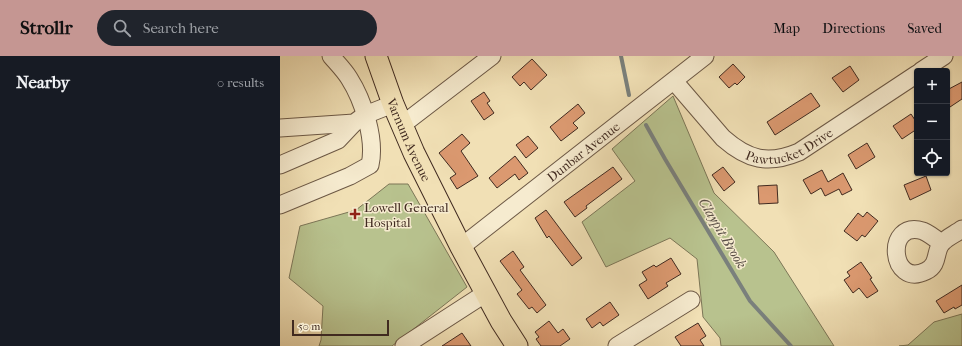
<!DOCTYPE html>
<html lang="en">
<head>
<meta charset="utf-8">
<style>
  body { margin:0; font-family:"IM FELL French Canon",serif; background:#20242c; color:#f1f3f6 }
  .controls { position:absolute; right:12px; top:12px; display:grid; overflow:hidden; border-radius:4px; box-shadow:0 1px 3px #0004 }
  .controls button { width:36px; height:36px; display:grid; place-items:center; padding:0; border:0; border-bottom:1px solid #363941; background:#171b24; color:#f1f3f6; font:20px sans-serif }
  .scale { position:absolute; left:12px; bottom:10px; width:97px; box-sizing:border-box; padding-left:4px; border:2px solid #402a20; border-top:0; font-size:11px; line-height:14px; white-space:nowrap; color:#402a20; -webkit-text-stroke:3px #f6ebcf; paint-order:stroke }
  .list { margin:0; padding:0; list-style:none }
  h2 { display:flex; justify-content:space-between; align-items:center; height:52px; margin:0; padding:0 16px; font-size:17px }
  h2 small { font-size:13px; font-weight:400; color:#9ea1a6 }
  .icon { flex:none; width:22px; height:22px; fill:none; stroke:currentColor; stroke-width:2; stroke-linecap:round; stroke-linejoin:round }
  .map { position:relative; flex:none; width:682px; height:290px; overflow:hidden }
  header { display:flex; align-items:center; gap:24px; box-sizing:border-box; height:56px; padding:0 20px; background:#c59692; color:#111 }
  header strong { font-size:19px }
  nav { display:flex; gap:22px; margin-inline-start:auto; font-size:14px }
  .search { width:280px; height:36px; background:#20242c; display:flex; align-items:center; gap:10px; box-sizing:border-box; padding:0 14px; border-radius:22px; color:#9ea1a6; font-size:15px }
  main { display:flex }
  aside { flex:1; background:#171b24 }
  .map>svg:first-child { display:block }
  .green { fill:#b8c28e; stroke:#7c7657 }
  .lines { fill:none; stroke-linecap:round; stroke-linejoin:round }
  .stream { stroke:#7a807c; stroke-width:4 }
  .building { fill:#db9970; stroke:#402a20 }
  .minor-casing { stroke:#6c5845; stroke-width:19 }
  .major-casing { stroke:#402a20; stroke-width:23 }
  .minor { stroke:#f6ebcf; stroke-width:17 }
  .major { stroke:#f1e0b5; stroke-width:21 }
  .poi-dot { fill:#8f2418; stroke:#f6ebcf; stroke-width:1.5 }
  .labels { text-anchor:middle; stroke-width:3; stroke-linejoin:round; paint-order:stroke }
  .street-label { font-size:13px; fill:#402a20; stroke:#f6ebcf }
  .poi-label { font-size:13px; fill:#402a20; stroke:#f6ebcf; text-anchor:start }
  .water-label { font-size:14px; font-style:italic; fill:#584e46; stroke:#f6ebcf }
</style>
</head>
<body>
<header>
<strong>Strollr</strong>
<div class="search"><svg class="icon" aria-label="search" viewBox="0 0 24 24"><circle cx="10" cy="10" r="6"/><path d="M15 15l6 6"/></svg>Search here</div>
<nav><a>Map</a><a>Directions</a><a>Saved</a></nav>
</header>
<main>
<aside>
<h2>Nearby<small>0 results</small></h2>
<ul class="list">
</ul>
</aside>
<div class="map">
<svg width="682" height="290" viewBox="0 0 682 290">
  <rect width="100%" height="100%" fill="#f1e0b5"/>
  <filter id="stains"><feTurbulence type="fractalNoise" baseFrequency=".005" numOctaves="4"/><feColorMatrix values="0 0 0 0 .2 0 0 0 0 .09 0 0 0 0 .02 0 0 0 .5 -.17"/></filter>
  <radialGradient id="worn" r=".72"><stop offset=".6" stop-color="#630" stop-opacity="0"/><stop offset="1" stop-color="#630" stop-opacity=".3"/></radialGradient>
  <path class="green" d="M393,40L434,137L494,196L554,290H441L440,282L423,261L417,203L390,182L326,211L302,166L355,125L332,93Z
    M109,128H128L187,231L112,290H39L41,284L43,250L9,222L20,170L76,154Z
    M682,258V290H619L628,289L654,266Z"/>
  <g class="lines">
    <path class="stream" d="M341,0L349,39
      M366,69L385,103L470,245L511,290"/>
  </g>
  <path class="building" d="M252,3L267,19L251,34L244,26L240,30L232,21Z
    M453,8L465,21L457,29L455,27L449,32L439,21Z
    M570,10L579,24L563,36L552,22Z
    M682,26V43L667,53V34Z
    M204,36L210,45L207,47L214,57L204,64L191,45Z
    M531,37L540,50L495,79L487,66Z
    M298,48L305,57L293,67L298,72L281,85L270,71Z
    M631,58L637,67V73L622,83L613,70Z
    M182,78L190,87L181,95L198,120L177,133L170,122L176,118L159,97Z
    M248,80L258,92L246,102L236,89Z
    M587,87L595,101L576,113L568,99Z
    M235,100L248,117L239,124L235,118L217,132L209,122Z
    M333,111L342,123L306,150L307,152L295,161L284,146Z
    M443,111L455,126L444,135L432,119Z
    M542,114L548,126L563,117L572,134L562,139L559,133L545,140L541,132L531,138L523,124Z
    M646,120L651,134L630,144L624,129Z
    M497,129L498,147L479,148L478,130Z
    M266,154L302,202L292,210L269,180L267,182L255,162Z
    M587,156L598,165L585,181L582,179L577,185L564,175L578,157L583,161Z
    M233,195L244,211L240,214L266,249L257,257L252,251L249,253L237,238L242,234L220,205Z
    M391,202L401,218L386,227L388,230L368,243L359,229L367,224L362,216L374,209L376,211Z
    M581,206L592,222L590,223L598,235L587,242L579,232L573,237L564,224L570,220L567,216Z
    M682,229V249L675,253L674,251L664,257L656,245Z
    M330,246L339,259L323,270L320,266L312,272L306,263Z
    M269,265L278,277L283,273L290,283L280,290H261L256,283L259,281L255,276Z
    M418,267L426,280L420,284L424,290H401L395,281Z
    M182,277L191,290H162Z"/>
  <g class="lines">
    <defs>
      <g id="minor">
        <path d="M641,15L664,0"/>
        <path id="s1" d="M394,25L443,82C468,104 488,109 519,96L637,18"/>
        <path d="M122,69L212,0"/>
        <path d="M0,72L74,67L85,59L113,48"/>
        <path d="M0,109L58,84L74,67"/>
        <path d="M0,149L70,120L90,109C96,83 83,44 69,22C64,14 57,7 51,0"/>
        <path d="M661,187C656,183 650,178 643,175C604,163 610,233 646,215C660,208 654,195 662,187C666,182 677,177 682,173"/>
        <path id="s2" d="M181,191L425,0"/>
        <path d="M124,290L206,237"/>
        <path d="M337,290L411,244"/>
      </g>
      <g id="major">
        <path id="s3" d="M96,0L113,48L134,97L181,191L221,265L237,290"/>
      </g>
    </defs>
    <use href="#minor" class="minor-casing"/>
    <use href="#major" class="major-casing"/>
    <use href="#minor" class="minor"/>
    <use href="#major" class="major"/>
  </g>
  <path class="poi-dot" d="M73 152h4v4h4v4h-4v4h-4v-4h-4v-4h4z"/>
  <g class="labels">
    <g class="street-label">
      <text dy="5" stroke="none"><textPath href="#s3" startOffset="90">Varnum Avenue</textPath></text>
      <text dy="5" stroke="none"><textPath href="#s1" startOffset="150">Pawtucket Drive</textPath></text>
      <text dy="5" stroke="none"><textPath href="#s2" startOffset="155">Dunbar Avenue</textPath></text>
    </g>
    <g class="poi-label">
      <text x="84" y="156">Lowell General<tspan x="84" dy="15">Hospital</tspan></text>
    </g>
    <g class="water-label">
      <text transform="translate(443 177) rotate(59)" y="5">Claypit Brook</text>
    </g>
  </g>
  <rect width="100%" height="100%" filter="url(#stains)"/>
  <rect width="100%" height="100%" fill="url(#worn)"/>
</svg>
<div class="controls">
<button>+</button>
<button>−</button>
<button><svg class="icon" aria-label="locate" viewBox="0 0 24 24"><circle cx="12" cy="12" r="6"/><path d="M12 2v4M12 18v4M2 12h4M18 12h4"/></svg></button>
</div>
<div class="scale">50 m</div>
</div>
</main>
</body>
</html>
